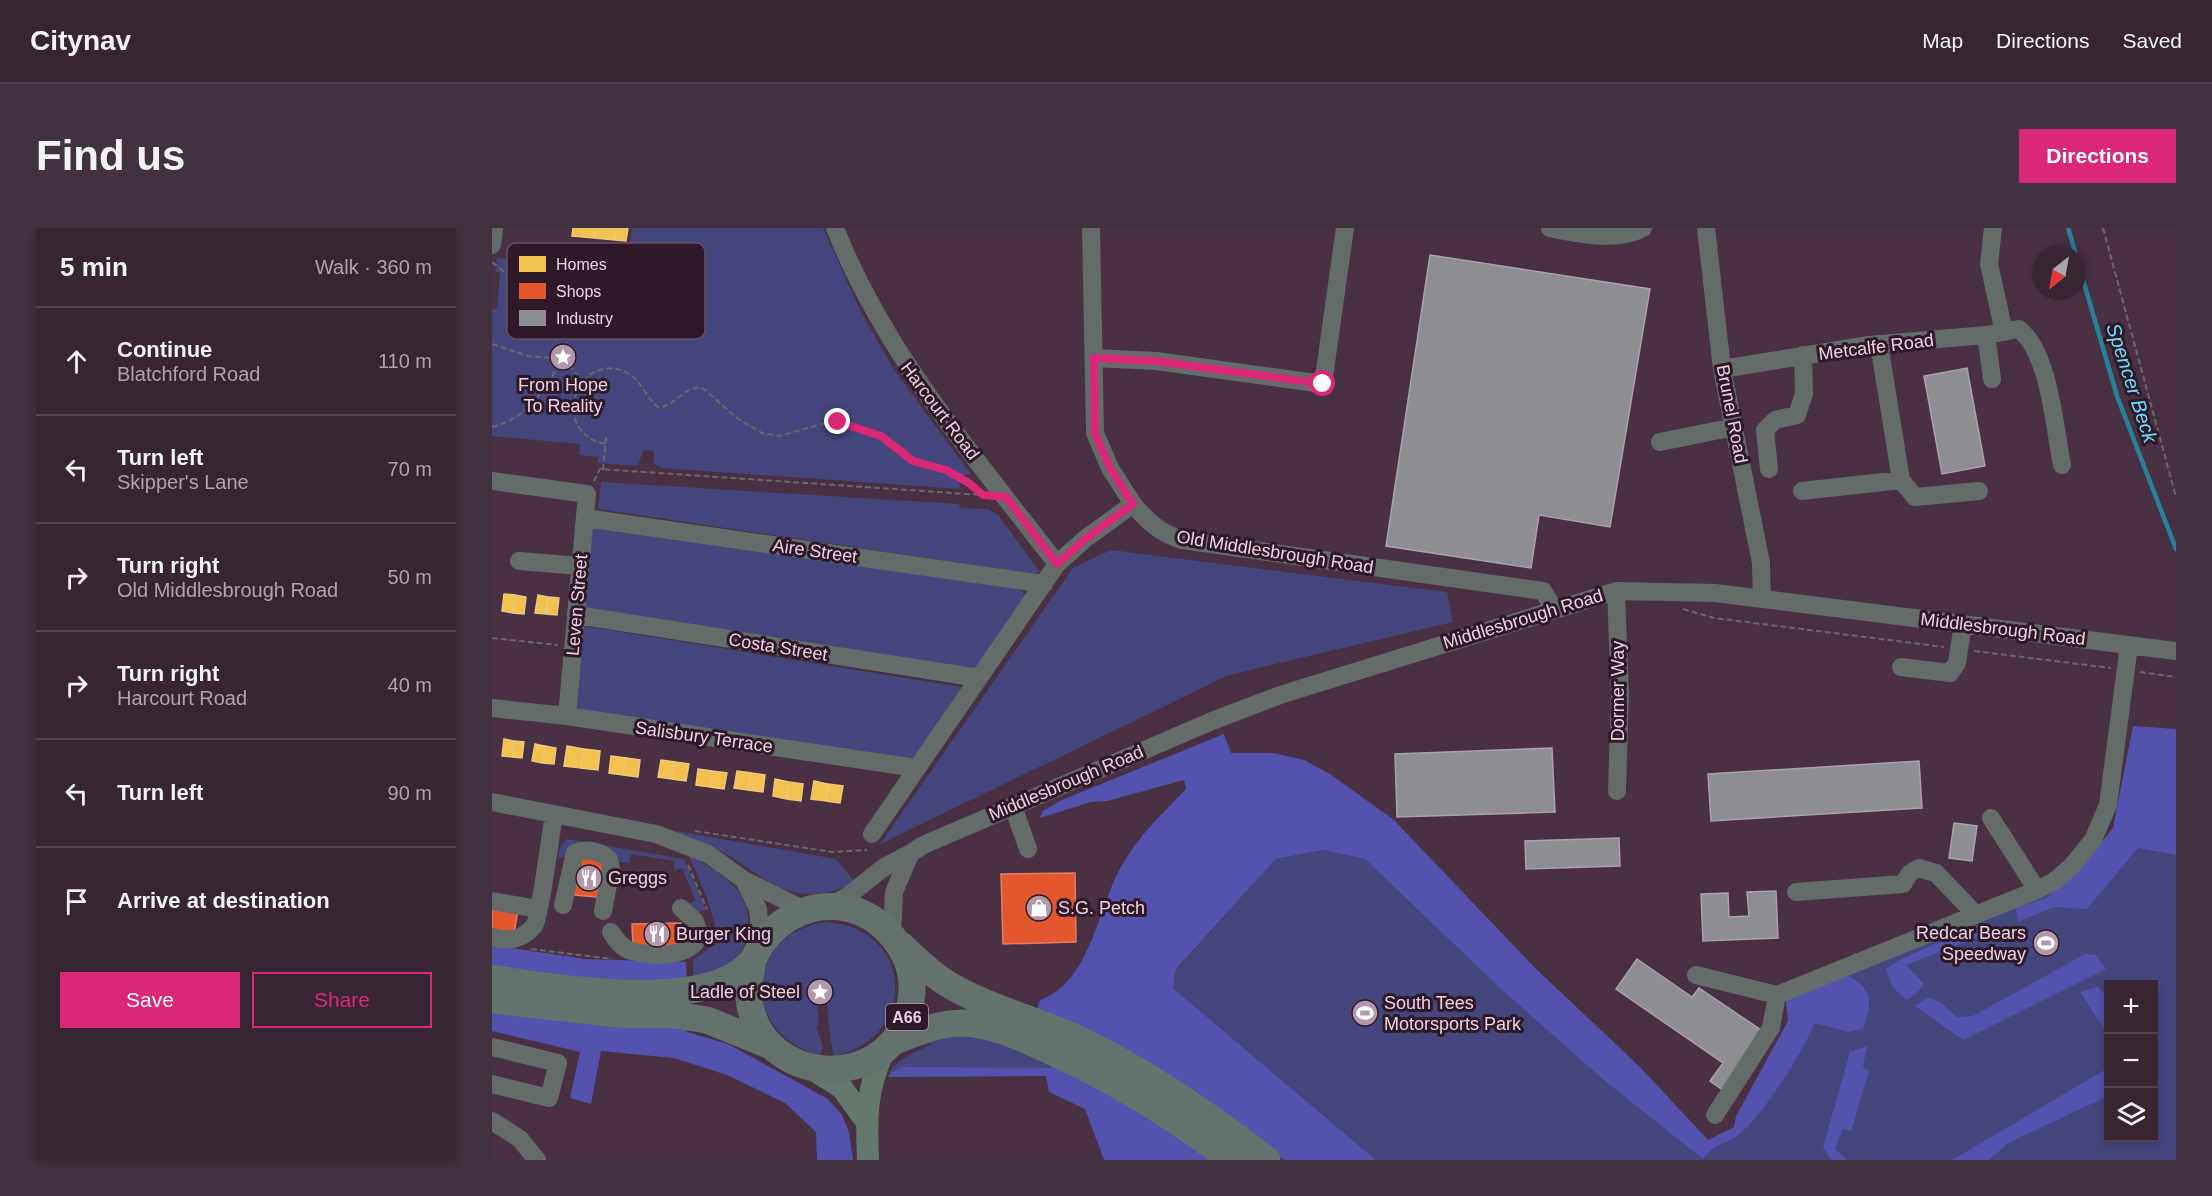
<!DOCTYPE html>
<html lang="en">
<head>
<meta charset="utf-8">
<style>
  body { margin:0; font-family:Arial,sans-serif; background:#42313e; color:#f1f3f6 }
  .controls { position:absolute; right:18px; bottom:18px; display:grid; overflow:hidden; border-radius:0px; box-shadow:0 3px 9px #0003 }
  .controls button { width:54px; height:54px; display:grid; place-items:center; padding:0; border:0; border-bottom:2px solid #51424d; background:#372532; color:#f1f3f6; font:30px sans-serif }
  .compass { position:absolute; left:1540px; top:18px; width:54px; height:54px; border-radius:50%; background:#372532; box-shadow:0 3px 9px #0003; rotate:211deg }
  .stop { position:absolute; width:18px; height:18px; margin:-14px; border:4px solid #db2777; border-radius:50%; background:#fff }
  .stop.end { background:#db2777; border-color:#fff; box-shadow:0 2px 6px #0008 }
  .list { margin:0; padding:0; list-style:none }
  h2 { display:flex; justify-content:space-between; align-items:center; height:78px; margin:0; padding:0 24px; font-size:26px }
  h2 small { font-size:20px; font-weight:400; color:#aaa5ac }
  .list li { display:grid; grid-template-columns:39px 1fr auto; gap:18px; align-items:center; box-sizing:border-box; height:108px; padding:0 24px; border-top:2px solid #51424d }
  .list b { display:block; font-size:22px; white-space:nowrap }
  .list p { margin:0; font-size:20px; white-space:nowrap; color:#aaa5ac }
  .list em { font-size:20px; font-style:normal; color:#aaa5ac }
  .actions { display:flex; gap:12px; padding:18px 24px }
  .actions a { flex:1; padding:14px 0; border:2px solid #db2777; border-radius:0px; text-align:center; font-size:21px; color:#db2777 }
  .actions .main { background:#db2777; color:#fff }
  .icon { flex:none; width:33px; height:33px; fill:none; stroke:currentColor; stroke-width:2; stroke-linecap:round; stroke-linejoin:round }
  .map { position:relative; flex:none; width:1684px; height:932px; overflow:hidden; border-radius:0px }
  header { display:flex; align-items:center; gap:36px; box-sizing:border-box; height:84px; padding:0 30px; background:#372532; border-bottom:2px solid #51424d }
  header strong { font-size:28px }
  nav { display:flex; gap:33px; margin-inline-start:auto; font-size:21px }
  .intro { display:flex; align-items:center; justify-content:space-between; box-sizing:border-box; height:144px; padding:0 36px }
  h1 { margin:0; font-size:42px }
  .button { padding:15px 27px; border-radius:0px; background:#db2777; color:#fff; font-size:21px; font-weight:700 }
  main { display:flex; gap:36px; padding:0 36px }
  aside { flex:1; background:#372532; border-radius:0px; box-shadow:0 3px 9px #0003 }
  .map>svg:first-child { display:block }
  .green { fill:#45467d; fill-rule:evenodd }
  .forest { fill:#5352ae }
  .homes { fill:#f2c14e; stroke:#f0c67b; stroke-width:1.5 }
  .shops { fill:#e4572e; stroke:#e77c64; stroke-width:1.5 }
  .industry { fill:#8d8d92; stroke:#aaa1aa; stroke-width:1.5 }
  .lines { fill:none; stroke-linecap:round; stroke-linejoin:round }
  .stream { stroke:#268199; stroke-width:4.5 }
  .path { stroke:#686969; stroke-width:2; stroke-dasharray:6 3; stroke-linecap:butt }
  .minor { stroke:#636c68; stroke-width:18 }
  .major { stroke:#64786e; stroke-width:22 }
  .highway { stroke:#63726c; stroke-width:27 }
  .route { stroke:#db2777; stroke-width:8 }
  .labels { text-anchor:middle; stroke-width:6; stroke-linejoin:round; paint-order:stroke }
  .shield { fill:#2d1927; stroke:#b39aab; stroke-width:1.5 }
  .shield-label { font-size:16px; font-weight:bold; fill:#edd1e3 }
  .street-label { font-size:18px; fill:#edd1e3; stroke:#2d1927 }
  .poi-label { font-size:18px; fill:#edd1e3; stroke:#2d1927; text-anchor:start }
  .water-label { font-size:20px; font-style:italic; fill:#6adfff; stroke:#2d1927 }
  .key { fill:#2d1927; stroke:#67505f; stroke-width:1.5 }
  .key-label { font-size:16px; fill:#edd1e3 }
</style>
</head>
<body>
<header>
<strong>Citynav</strong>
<nav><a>Map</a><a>Directions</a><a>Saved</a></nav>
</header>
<div class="intro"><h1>Find us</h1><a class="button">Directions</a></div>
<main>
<aside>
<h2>5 min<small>Walk · 360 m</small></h2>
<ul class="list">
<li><svg class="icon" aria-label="ahead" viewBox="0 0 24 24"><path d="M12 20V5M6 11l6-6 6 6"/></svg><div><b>Continue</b><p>Blatchford Road</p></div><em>110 m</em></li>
<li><svg class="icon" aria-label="left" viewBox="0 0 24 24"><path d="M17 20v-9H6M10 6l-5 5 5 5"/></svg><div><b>Turn left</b><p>Skipper's Lane</p></div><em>70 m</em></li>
<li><svg class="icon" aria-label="right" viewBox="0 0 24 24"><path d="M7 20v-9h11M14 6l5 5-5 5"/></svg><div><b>Turn right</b><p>Old Middlesbrough Road</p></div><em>50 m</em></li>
<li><svg class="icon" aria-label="right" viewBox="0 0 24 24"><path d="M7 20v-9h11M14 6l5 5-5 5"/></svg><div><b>Turn right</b><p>Harcourt Road</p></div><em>40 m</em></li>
<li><svg class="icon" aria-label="left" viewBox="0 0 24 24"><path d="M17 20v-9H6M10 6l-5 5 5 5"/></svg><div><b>Turn left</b></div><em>90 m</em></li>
<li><svg class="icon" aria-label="arrive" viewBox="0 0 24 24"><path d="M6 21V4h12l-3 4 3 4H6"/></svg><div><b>Arrive at destination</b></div></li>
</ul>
<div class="actions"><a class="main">Save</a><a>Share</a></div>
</aside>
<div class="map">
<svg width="1684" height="932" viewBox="0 0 1684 932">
  <rect width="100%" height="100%" fill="#493143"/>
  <path class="green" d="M140,0H331L368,82L402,142L479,246L473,247L467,255L469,261L169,240L162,235V223L152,222L145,238L106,235V229L87,227L88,216L0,208V81H5L8,45L4,44L5,30L135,42Z
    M109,254L467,276L468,280L496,281L506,287L547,343L544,346L106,281Z
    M119,298L122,303L524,360L534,366L480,445L92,387L97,305L101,299Z
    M619,322L955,364L961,394L737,447L388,616L581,340Z
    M92,398L469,459L419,535L82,484Z
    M184,603L344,631L362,653C354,660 347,661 337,664C289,675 263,640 225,621C213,615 190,611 184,603Z
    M75,611L192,631L214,682L199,686L191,677L204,673L190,640L182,643V633L139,626L138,635L66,629L69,617Z
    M1646,620L1684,627V932H884L681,760L684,742L784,631L831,622L873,631L1222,918L1248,907L1322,764L1618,623ZM1616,756H1662V910H1616Z
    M196,625C212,636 231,646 244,661C264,686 261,724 231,740C222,745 211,748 201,752V731C209,726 218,722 222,713C230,696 203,644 196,625Z
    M334,694C422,699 428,810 342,828C338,812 337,799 336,784C335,775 332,768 331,760L325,758L323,766L327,794L324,799L331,818L328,827C247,806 252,705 334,694Z
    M472,805L506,810L564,835L558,840L400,844L396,849C402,831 422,825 438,817L437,811Z"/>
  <path class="forest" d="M1641,498L1684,501V627L1646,620L1595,681L1562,679L1526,694L1524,680L1554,670L1592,636L1621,600Z
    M732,506L739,525H781L812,532L838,546L902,592L1042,739L1148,839L1216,912L1242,899L1244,888L1296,793L1294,774L1298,765L1352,746C1381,759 1381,773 1371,801L1356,804L1323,795C1310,825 1273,884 1249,905C1236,917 1227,911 1211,931L1113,853L1009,761L873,631L831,622L784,631L684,741L681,760L884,932H792L767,912L544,784L548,772C599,754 605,681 629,639C646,608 670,586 694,561L692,552L615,573L599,574L548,590L551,583L570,572Z
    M1493,694L1508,701L1414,737L1432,756L1427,763L1415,772C1403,763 1398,756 1394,741L1407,732Z
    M0,717L93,731L194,734L195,753L172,756L0,742Z
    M1593,726L1604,727L1614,741L1471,812L1423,778L1436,769L1449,775L1465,789L1481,788Z
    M1606,759L1616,770V807L1588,764Z
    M0,781L193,798L195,804L236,816L336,871L350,887L357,904L361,932H325L324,904L293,875L235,847L182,830L109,823L99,876L78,870L88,824L0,803Z
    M1375,818L1371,839L1377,843L1359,903L1351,901L1343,921L1355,932H1339L1331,919L1358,824Z
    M564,835L633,871L722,932H612L593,881L557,864L554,848L396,849L400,844L411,839L558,840Z
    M1616,840V868L1516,915L1497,932H1460Z"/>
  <path class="homes" d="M81,0H92L91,9L80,8Z
    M92,0H103L102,10L91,9Z
    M103,0H114L113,11L102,10Z
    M114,0H125L123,12L113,11Z
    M125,0H136L134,13L123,12Z
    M12,366L23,367L21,385L10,383Z
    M23,367L34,369L32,386L21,385Z
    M46,367L56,369L54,386L43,385Z
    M56,369L67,370L65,387L54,386Z
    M12,511L22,513L20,529L10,528Z
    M22,513L32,514L30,530L20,529Z
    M43,516L53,518L51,535L40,533Z
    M53,518L64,520L62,536L51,535Z
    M75,518L92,521L89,540L72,538Z
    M92,521L108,523L106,542L89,540Z
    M119,528L134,530L131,547L117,545Z
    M134,530L148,532L146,549L131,547Z
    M169,532L183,534L180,551L166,549Z
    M183,534L197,536L194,553L180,551Z
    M206,541L220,543L218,559L204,557Z
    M220,543L235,545L232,561L218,559Z
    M245,543L259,545L256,562L242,560Z
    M259,545L273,547L271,564L256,562Z
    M283,551L297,554L295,571L281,568Z
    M322,553L336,556L334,573L319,571Z
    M297,554L311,556L309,573L295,571Z
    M336,556L351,558L348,575L334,573Z"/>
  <path class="shops" d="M90,628L113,633L105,669L82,667Z
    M583,645L584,714L511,716L509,646Z
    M0,677L26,682L22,705L0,701Z
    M189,695L190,717L141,718L140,696Z"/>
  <path class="industry" d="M938,27L1158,61L1118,299L1047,287L1039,340L894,318Z
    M1475,140L1493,238L1450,246L1432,148Z
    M1060,520L1063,584L905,589L903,526Z
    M1427,533L1430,580L1219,593L1216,546Z
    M1462,595L1485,598L1480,633L1457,630Z
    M1127,610L1128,638L1034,641L1033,613Z
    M1284,663L1286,710L1211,713L1209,666L1236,665L1237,689L1257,688L1255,664Z
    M1145,731L1200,769L1207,760L1272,804L1232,863L1218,853L1231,835L1124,761Z"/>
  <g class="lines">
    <path class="stream" d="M1576,0L1584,27
      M1585,31L1625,168L1684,321"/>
    <path class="path" d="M1611,0L1684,269
      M0,34L47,72L68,121
      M0,116L36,128L62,130
      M62 130a9 9 0 1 1 18 0a9 9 0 1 1-18 0Z
      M77,137L98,162
      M0,199C35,190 49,166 67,137
      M113,216C56,203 85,125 131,143C150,150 152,169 166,179C184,180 193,154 212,161L245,190L270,205L288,208L336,194L358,196L389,208L421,233L454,242L487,263
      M111,242L114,209
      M102,253L108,241L490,267
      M1191,381L1222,390L1452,419
      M0,410L66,417
      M1482,423L1619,440
      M1648,444L1684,449
      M203,603L340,624L375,622
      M196,637L215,681
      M39,721L120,731"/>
    <path class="minor" d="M343,0C393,127 483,229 565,336
      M599,0L603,205L618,240L641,276
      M1058,0C1087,6 1125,14 1151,0
      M1214,0L1230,141L1269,335L1270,371
      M1501,0L1497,36L1512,104
      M0,17L2,0
      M1494,107L1527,101C1558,126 1562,198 1570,237
      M602,130L664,133L831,156L853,0
      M1230,141L1377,117L1494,107L1500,151
      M1168,214L1242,199
      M1277,241L1273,202L1283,192L1305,187L1312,166L1311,127
      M1409,252L1423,269L1487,263
      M0,253L95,266L75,488
      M1310,263L1409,252L1387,116
      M93,290L552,356
      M27,333L88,338
      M1124,363L1128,465L1125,563
      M85,387L487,450
      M1409,439L1458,445L1465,435L1471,396
      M0,480L75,488L424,540
      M0,574L164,606L216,626L252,652L313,682
      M521,578L536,621
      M1499,590L1545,662
      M380,606L565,336L593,311L641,276C656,294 668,305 690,312L1051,363L1062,381
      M252,652L266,681L269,716
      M1304,664L1411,656L1418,645L1427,640L1444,645L1483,686
      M0,673L46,681
      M71,677L83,625C95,620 107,623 117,631L119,641L111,683
      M338,677C362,668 375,650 396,637C408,630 419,627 429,618L720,493L788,467L1124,363L1223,365L1684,423
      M119,704C124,712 130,721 140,723C159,729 203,730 207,706L203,693L189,680
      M400,707L402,664L417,629
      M0,709C17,714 30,712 42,698C48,690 59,603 62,586
      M1204,747L1285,767L1279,800L1223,887
      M1285,767L1545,662L1561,654L1579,639L1601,612L1616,577L1637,417
      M0,819L66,835L57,870L0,856
      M0,893L28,911L45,932"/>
    <path class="major" d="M320,841L350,860L374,893
      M376,932C374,891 374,861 392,823"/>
    <path class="highway" d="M409,717C423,730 436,743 451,753C493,780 545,791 590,813C656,845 717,887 775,932
      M0,750C57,760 162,774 216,758C232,754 248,746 259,734C264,728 266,720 271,714C290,688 321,674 354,680C380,685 400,703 412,726C422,745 422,767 415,788C390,864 273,857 258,777C255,762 258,747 261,732
      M0,772L126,786L182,787L215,792L279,818
      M401,814C423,805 446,795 471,795C500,796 528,809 554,821C621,851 681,888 739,932"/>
  </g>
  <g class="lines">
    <path class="route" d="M346,194L389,208L421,233L454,242L477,255L491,267L514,269L565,336L593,311L641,276L618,240L603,205L602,130L664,133L831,156"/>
  </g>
  <defs>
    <symbol id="sight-disc" viewBox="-11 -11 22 22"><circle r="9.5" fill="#b499ab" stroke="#2d1927"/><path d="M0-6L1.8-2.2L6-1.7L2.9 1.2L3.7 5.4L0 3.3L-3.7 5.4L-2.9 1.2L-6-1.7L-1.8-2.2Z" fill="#fff"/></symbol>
    <symbol id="restaurant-disc" viewBox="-11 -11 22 22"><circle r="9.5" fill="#b499ab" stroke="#2d1927"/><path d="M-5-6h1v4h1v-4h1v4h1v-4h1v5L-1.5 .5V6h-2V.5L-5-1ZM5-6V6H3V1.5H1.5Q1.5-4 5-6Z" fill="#fff"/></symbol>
    <symbol id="shop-disc" viewBox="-11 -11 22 22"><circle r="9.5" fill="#b499ab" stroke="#2d1927"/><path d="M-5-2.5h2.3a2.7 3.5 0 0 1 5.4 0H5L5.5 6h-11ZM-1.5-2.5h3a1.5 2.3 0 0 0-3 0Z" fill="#fff"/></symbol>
    <symbol id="stadium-disc" viewBox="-11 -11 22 22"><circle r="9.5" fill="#b499ab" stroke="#2d1927"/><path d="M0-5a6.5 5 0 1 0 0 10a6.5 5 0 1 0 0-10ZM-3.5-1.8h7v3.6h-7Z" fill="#fff"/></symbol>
  </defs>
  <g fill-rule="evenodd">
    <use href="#sight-disc" x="56" y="114" width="30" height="30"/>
    <use href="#restaurant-disc" x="82" y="635" width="30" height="30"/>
    <use href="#shop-disc" x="532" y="665" width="30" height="30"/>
    <use href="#restaurant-disc" x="150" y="691" width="30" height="30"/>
    <use href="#stadium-disc" x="1539" y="700" width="30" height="30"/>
    <use href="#sight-disc" x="313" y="749" width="30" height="30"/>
    <use href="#stadium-disc" x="858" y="770" width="30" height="30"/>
  </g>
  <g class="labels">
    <rect class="shield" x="394" y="776" width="42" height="26" rx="4.5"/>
    <g class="shield-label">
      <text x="415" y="795">A66</text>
    </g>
    <g class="street-label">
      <text transform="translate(1384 119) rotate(-7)" y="6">Metcalfe Road</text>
      <text transform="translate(448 183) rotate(53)" y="6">Harcourt Road</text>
      <text transform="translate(1240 186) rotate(79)" y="6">Brunel Road</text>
      <text transform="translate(323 323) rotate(8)" y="6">Aire Street</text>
      <text transform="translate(783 324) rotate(9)" y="6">Old Middlesbrough Road</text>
      <text transform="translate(85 377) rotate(-85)" y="6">Leven Street</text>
      <text transform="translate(1031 391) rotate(-17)" y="6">Middlesbrough Road</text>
      <text transform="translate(1511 401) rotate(7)" y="6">Middlesbrough Road</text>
      <text transform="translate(286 419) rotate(9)" y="6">Costa Street</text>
      <text transform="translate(1126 463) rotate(-90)" y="6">Dormer Way</text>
      <text transform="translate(212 509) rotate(8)" y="6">Salisbury Terrace</text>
      <text transform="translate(574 555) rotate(-23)" y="6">Middlesbrough Road</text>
    </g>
    <g class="poi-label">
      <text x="71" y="163" text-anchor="middle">From Hope<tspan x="71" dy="21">To Reality</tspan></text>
      <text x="116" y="656">Greggs</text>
      <text x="566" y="686">S.G. Petch</text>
      <text x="1534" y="711" text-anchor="end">Redcar Bears<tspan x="1534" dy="21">Speedway</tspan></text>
      <text x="184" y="712">Burger King</text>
      <text x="308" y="770" text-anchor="end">Ladle of Steel</text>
      <text x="892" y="781">South Tees<tspan x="892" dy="21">Motorsports Park</tspan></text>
    </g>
    <g class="water-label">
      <text transform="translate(1640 155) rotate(72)" y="7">Spencer Beck</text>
    </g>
  </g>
  <rect x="15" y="15" width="198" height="96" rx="9" class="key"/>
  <rect x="27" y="28" width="27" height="16" fill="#f2c14e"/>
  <rect x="27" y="55" width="27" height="16" fill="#e4572e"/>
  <rect x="27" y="82" width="27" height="16" fill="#8d8d92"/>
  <g class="key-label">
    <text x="64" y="42">Homes</text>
    <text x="64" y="69">Shops</text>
    <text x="64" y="96">Industry</text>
  </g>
</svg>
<div class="controls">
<button>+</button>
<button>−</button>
<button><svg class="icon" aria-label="layers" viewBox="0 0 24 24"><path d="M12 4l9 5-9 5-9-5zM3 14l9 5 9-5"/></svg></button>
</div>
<svg class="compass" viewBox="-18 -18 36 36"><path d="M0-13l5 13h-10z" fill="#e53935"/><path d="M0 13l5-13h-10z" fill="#aaa5ac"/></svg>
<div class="stop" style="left:831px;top:156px"></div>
<div class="stop end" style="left:346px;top:194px"></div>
</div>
</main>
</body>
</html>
